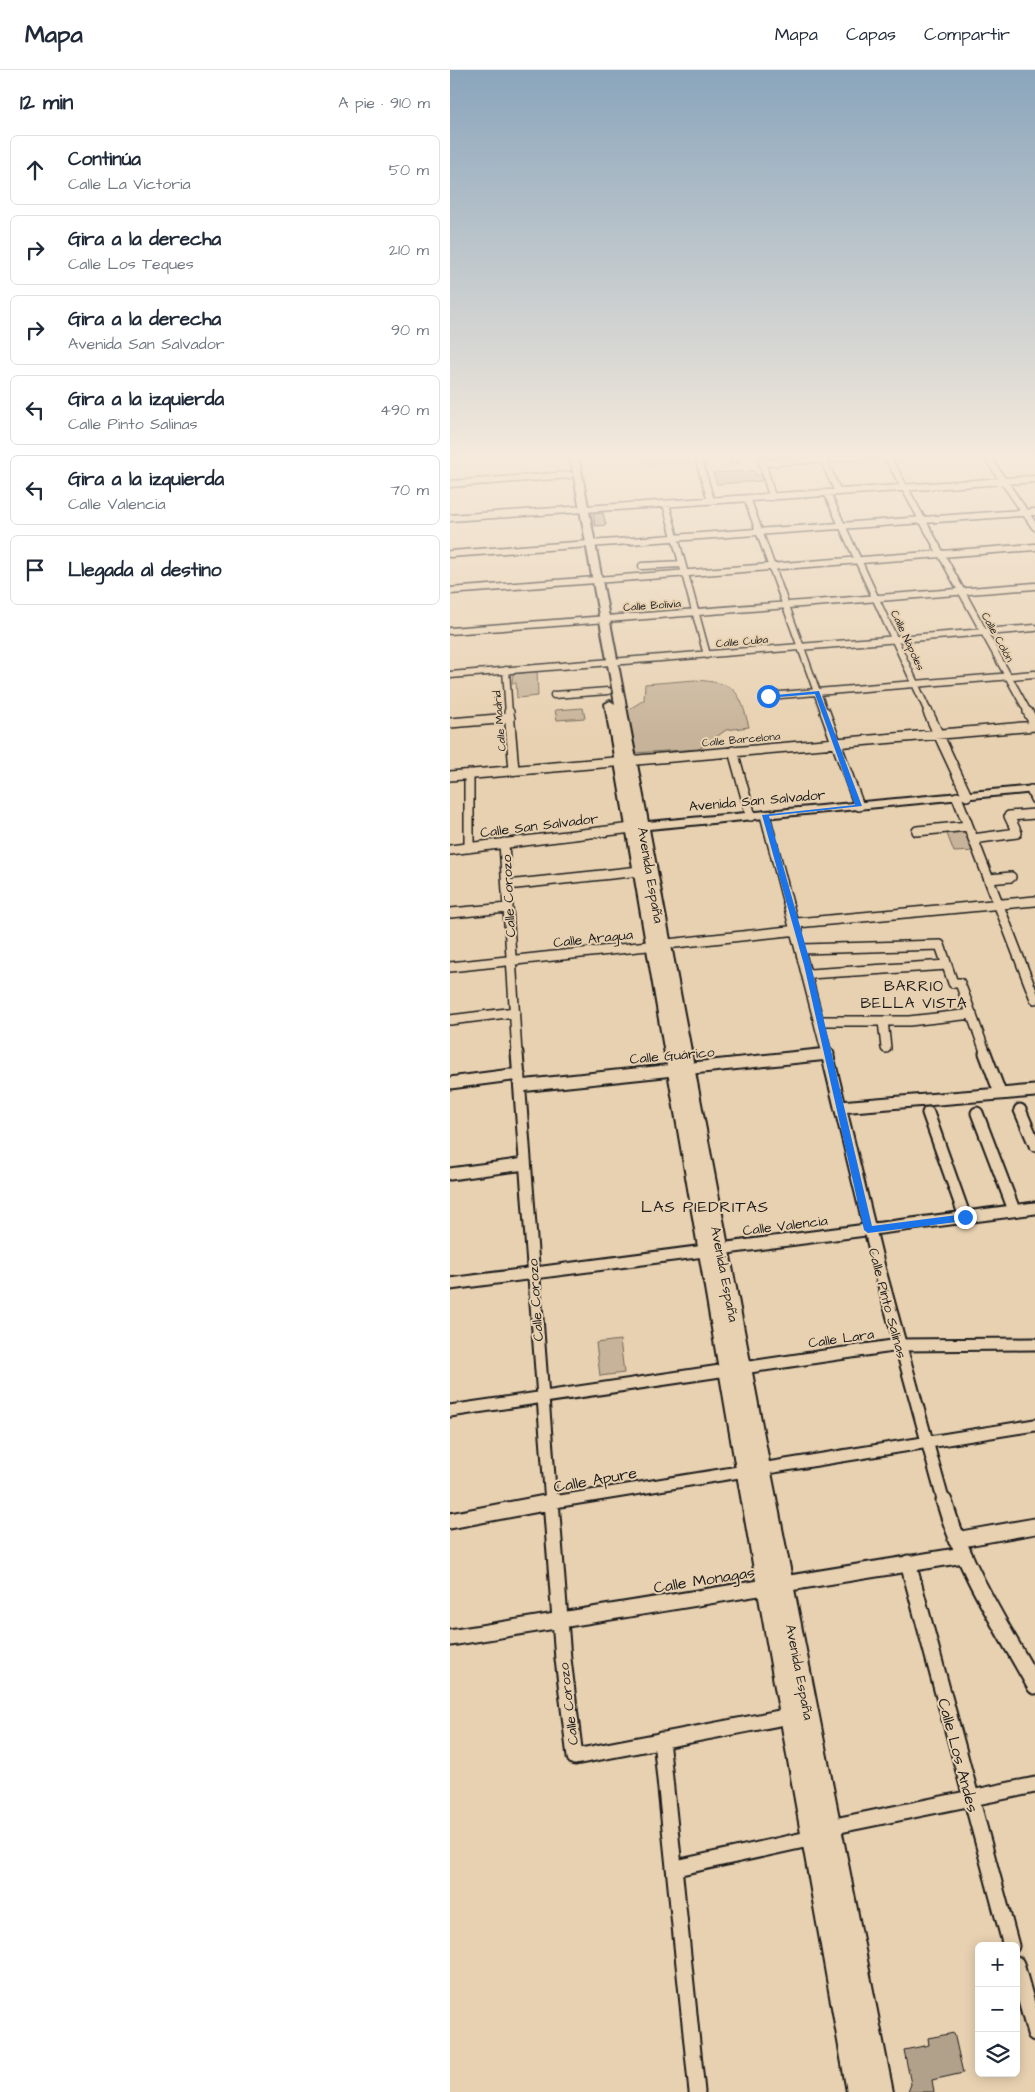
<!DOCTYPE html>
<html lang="es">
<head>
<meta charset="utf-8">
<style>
  body { margin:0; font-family:"Architects Daughter",sans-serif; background:#f2f2f3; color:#1f2937 }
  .controls { position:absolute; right:15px; bottom:15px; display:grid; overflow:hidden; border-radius:8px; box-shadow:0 2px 12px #0003 }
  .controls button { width:45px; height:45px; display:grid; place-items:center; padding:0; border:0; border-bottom:1px solid #e0e1e3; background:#fff; color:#1f2937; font:25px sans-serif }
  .stop { position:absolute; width:15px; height:15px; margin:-11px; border:4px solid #1a73e8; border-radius:50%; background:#fff }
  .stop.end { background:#1a73e8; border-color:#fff; box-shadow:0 1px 5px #0008 }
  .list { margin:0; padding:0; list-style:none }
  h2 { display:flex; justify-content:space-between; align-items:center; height:65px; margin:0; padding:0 20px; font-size:21px }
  h2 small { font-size:16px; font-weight:400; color:#747a83 }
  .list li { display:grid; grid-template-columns:32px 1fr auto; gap:15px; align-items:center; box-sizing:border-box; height:70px; margin:0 10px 10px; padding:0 10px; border:1px solid #e0e1e3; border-radius:8px }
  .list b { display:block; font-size:19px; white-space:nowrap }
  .list p { margin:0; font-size:16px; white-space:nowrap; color:#747a83 }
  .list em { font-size:16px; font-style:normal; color:#747a83 }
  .icon { flex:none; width:28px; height:28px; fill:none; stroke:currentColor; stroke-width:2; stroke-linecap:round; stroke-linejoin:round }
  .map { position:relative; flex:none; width:585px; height:2022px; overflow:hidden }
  header { display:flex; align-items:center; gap:30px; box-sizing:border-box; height:70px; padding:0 25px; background:#fff; border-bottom:1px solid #e0e1e3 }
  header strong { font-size:24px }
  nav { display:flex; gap:28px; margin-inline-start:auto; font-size:18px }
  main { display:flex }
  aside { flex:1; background:#fff }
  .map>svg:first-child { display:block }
  .green { fill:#c7b399; stroke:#72685a }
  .building { fill:#b2a18a; stroke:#1c1c1c }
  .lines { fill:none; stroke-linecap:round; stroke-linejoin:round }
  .street-far3-casing { stroke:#1c1c1c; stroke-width:9 }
  .street-far2-casing { stroke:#1c1c1c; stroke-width:12 }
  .street-far1-casing { stroke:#1c1c1c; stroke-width:15 }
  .street-casing { stroke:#1c1c1c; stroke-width:19 }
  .secondary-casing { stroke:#1c1c1c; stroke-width:4 }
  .street-far3 { stroke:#e8d1b1; stroke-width:6 }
  .street-far2 { stroke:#e8d1b1; stroke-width:9 }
  .street-far1 { stroke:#e8d1b1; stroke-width:11 }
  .street { stroke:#e8d1b1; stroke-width:15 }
  .secondary { fill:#e8d1b1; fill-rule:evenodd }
  .route { fill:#1a73e8 }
  .labels { text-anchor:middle; stroke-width:4; stroke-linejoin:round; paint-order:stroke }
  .far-street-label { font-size:11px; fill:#1c1c1c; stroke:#e8d1b1 }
  .street-label { font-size:14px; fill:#1c1c1c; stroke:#e8d1b1 }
  .neighbourhood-label { font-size:15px; letter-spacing:1px; fill:#1c1c1c; stroke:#e8d1b1 }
  .quarter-label { font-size:16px; letter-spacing:1px; fill:#1c1c1c; stroke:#e8d1b1 }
  .near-street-label { font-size:16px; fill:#1c1c1c; stroke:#e8d1b1 }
</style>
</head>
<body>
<header>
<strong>Mapa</strong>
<nav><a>Mapa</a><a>Capas</a><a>Compartir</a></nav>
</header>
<main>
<aside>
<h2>12 min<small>A pie · 910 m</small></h2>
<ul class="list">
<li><svg class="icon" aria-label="ahead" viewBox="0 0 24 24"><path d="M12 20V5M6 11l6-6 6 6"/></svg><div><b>Continúa</b><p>Calle La Victoria</p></div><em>50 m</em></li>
<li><svg class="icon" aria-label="right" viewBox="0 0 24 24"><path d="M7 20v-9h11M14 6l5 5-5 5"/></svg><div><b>Gira a la derecha</b><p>Calle Los Teques</p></div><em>210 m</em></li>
<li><svg class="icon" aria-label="right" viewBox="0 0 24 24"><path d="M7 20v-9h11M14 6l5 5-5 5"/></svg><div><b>Gira a la derecha</b><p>Avenida San Salvador</p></div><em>90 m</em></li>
<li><svg class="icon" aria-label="left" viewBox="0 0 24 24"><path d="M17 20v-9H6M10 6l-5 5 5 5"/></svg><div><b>Gira a la izquierda</b><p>Calle Pinto Salinas</p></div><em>490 m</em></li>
<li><svg class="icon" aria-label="left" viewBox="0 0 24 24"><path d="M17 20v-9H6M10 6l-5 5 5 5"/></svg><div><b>Gira a la izquierda</b><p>Calle Valencia</p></div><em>70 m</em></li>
<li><svg class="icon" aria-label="arrive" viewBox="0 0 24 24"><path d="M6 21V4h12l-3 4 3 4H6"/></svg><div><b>Llegada al destino</b></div></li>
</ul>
</aside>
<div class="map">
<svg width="585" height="2022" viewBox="0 0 585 2022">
  <rect width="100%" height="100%" fill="#e8d1b1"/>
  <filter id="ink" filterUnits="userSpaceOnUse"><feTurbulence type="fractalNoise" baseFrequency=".02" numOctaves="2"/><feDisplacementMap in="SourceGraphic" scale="10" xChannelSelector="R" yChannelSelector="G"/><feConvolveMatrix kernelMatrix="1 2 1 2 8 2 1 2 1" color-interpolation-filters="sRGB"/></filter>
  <g filter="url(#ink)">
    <path class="green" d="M191,384H237L240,393L194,396Z
      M87,601L88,626L67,628L66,613H62L63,604Z
      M245,610C286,613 289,619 299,657L276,660L249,679L183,683L176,641L194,630L195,614Z
      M133,638L135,648L107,650L105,640Z
      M516,760L525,781L504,782L496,761Z
      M170,1270L174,1303L150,1306L146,1273Z"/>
    <path class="building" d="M304,401L305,405H311L312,411L267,414L263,403Z
      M153,443L156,455L145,456L143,444Z
      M504,1963L513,2003L482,2010L484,2022H458L461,2014L454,1980L479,1975L478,1968Z"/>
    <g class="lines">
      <defs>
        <path id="street-far3" d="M247,384L261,431
          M282,384L284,391
          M310,384L322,427
          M436,384L579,644
          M535,384L585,457
          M373,389L388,422
          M312,393L445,384
          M0,414L120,405
          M377,423L479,644
          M297,428L375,644
          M216,434L257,585
          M0,448L585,409
          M0,484L585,442
          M192,496L232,494
          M0,521L585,477
          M0,561L585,516
          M56,600L59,644
          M0,605L585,558
          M104,625L158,621
          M318,626L585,604"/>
        <path id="street-far2" d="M59,642L64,700
          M375,642L409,736
          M478,642L517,726
          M578,642L585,655
          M0,653L60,648
          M283,681L301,746
          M19,704V778
          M0,706L585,656
          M581,720L585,729
          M507,727L585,929
          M315,745L377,984
          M467,761L518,756
          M523,769L567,763L559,746L585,744
          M54,773L67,984
          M0,780L182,758
          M539,809L561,807
          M57,815L190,801
          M0,843L58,838
          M347,853L585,831
          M353,879L490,875L503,913H510L536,984
          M0,897L348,860
          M359,904L497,895
          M0,950L65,942
          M370,951H459L522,944
          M433,951L436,978
          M375,984H378"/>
        <path id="street-far1" d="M67,983L101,1433
          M377,983L429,1197L494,1433
          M535,983L550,1023
          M0,1013L69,1004
          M70,1016L378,984
          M390,1037L585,1021
          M570,1040L585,1075
          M478,1043L515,1147
          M527,1043L564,1140
          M0,1104L75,1094
          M0,1214L585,1138
          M293,1298L449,1275L585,1274
          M0,1341L277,1300
          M311,1399L585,1355
          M98,1433L295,1401"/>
        <path id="street" d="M101,1431L113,1589L125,1687L340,1646
          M494,1431C514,1499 551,1555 585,1616
          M0,1451L105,1431
          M506,1470L585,1456
          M458,1493L561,1876
          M0,1568L513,1485
          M211,1670L247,2022
          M380,1757L585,1715
          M226,1798L363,1768
          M566,1894L585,1963"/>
        <path id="secondary" d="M120,384H128L198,752L585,716V722L199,759L319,1392L443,2022H397L285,1393L155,634L160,631L165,634Z"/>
      </defs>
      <use href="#street-far3" class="street-far3-casing"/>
      <use href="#street-far2" class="street-far2-casing"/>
      <use href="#street-far1" class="street-far1-casing"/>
      <use href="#street" class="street-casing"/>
      <use href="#secondary" class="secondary-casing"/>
      <use href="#street-far3" class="street-far3"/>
      <use href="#street-far2" class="street-far2"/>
      <use href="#street-far1" class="street-far1"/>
      <use href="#street" class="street"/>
      <use href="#secondary" class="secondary"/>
    </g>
  </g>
  <linearGradient id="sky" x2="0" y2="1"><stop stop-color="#8aa5bc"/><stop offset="0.58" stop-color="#f5eadc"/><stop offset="1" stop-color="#f5eadc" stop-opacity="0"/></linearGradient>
  <rect width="585" height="667" fill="url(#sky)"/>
  <path class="route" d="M369,621L412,736L319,746L361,895L422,1156L515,1144L520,1147L515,1151L418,1163L414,1160L354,895L312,745L405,735L365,624L318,628L315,626Z"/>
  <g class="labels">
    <g class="far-street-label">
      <text transform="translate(202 535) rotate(-4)" y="4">Calle Bolivia</text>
      <text transform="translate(548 567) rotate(61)" y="4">Calle Colón</text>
      <text transform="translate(458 570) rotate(65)" y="4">Calle Nápoles</text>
      <text transform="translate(292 571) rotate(-5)" y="4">Calle Cuba</text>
      <text transform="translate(49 651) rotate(-95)" y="4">Calle Madrid</text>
      <text transform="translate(291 669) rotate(-5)" y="4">Calle Barcelona</text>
    </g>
    <g class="street-label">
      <text transform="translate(307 730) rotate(-5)" y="5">Avenida San Salvador</text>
      <text transform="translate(89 755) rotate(-7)" y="5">Calle San Salvador</text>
      <text transform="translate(201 805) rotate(80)" y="5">Avenida España</text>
      <text transform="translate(58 826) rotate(-93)" y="5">Calle Corozo</text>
      <text transform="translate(143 868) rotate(-6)" y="5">Calle Aragua</text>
      <text transform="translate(222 985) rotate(-5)" y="5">Calle Guárico</text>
      <text transform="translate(335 1155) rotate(-7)" y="5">Calle Valencia</text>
      <text transform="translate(275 1204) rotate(79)" y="5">Avenida España</text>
      <text transform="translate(85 1230) rotate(-94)" y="5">Calle Corozo</text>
      <text transform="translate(438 1233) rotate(75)" y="5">Calle Pinto Salinas</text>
      <text transform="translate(391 1268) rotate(-8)" y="5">Calle Lara</text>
      <text transform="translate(350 1602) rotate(79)" y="5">Avenida España</text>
      <text transform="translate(118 1634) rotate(-97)" y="5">Calle Corozo</text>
    </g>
    <g class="neighbourhood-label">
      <text x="464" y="921">BARRIO<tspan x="464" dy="17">BELLA VISTA</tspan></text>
    </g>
    <g class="quarter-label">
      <text x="255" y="1142">LAS PIEDRITAS</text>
    </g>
    <g class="near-street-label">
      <text transform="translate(145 1409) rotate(-10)" y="6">Calle Apure</text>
      <text transform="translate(254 1509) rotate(-9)" y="6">Calle Monagas</text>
      <text transform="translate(509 1685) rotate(75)" y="6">Calle Los Andes</text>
    </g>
  </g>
</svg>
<div class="controls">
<button>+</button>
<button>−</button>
<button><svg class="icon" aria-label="layers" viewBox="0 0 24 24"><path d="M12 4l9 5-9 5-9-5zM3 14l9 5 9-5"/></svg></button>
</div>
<div class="stop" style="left:318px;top:626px"></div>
<div class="stop end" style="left:515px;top:1147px"></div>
</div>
</main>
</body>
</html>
